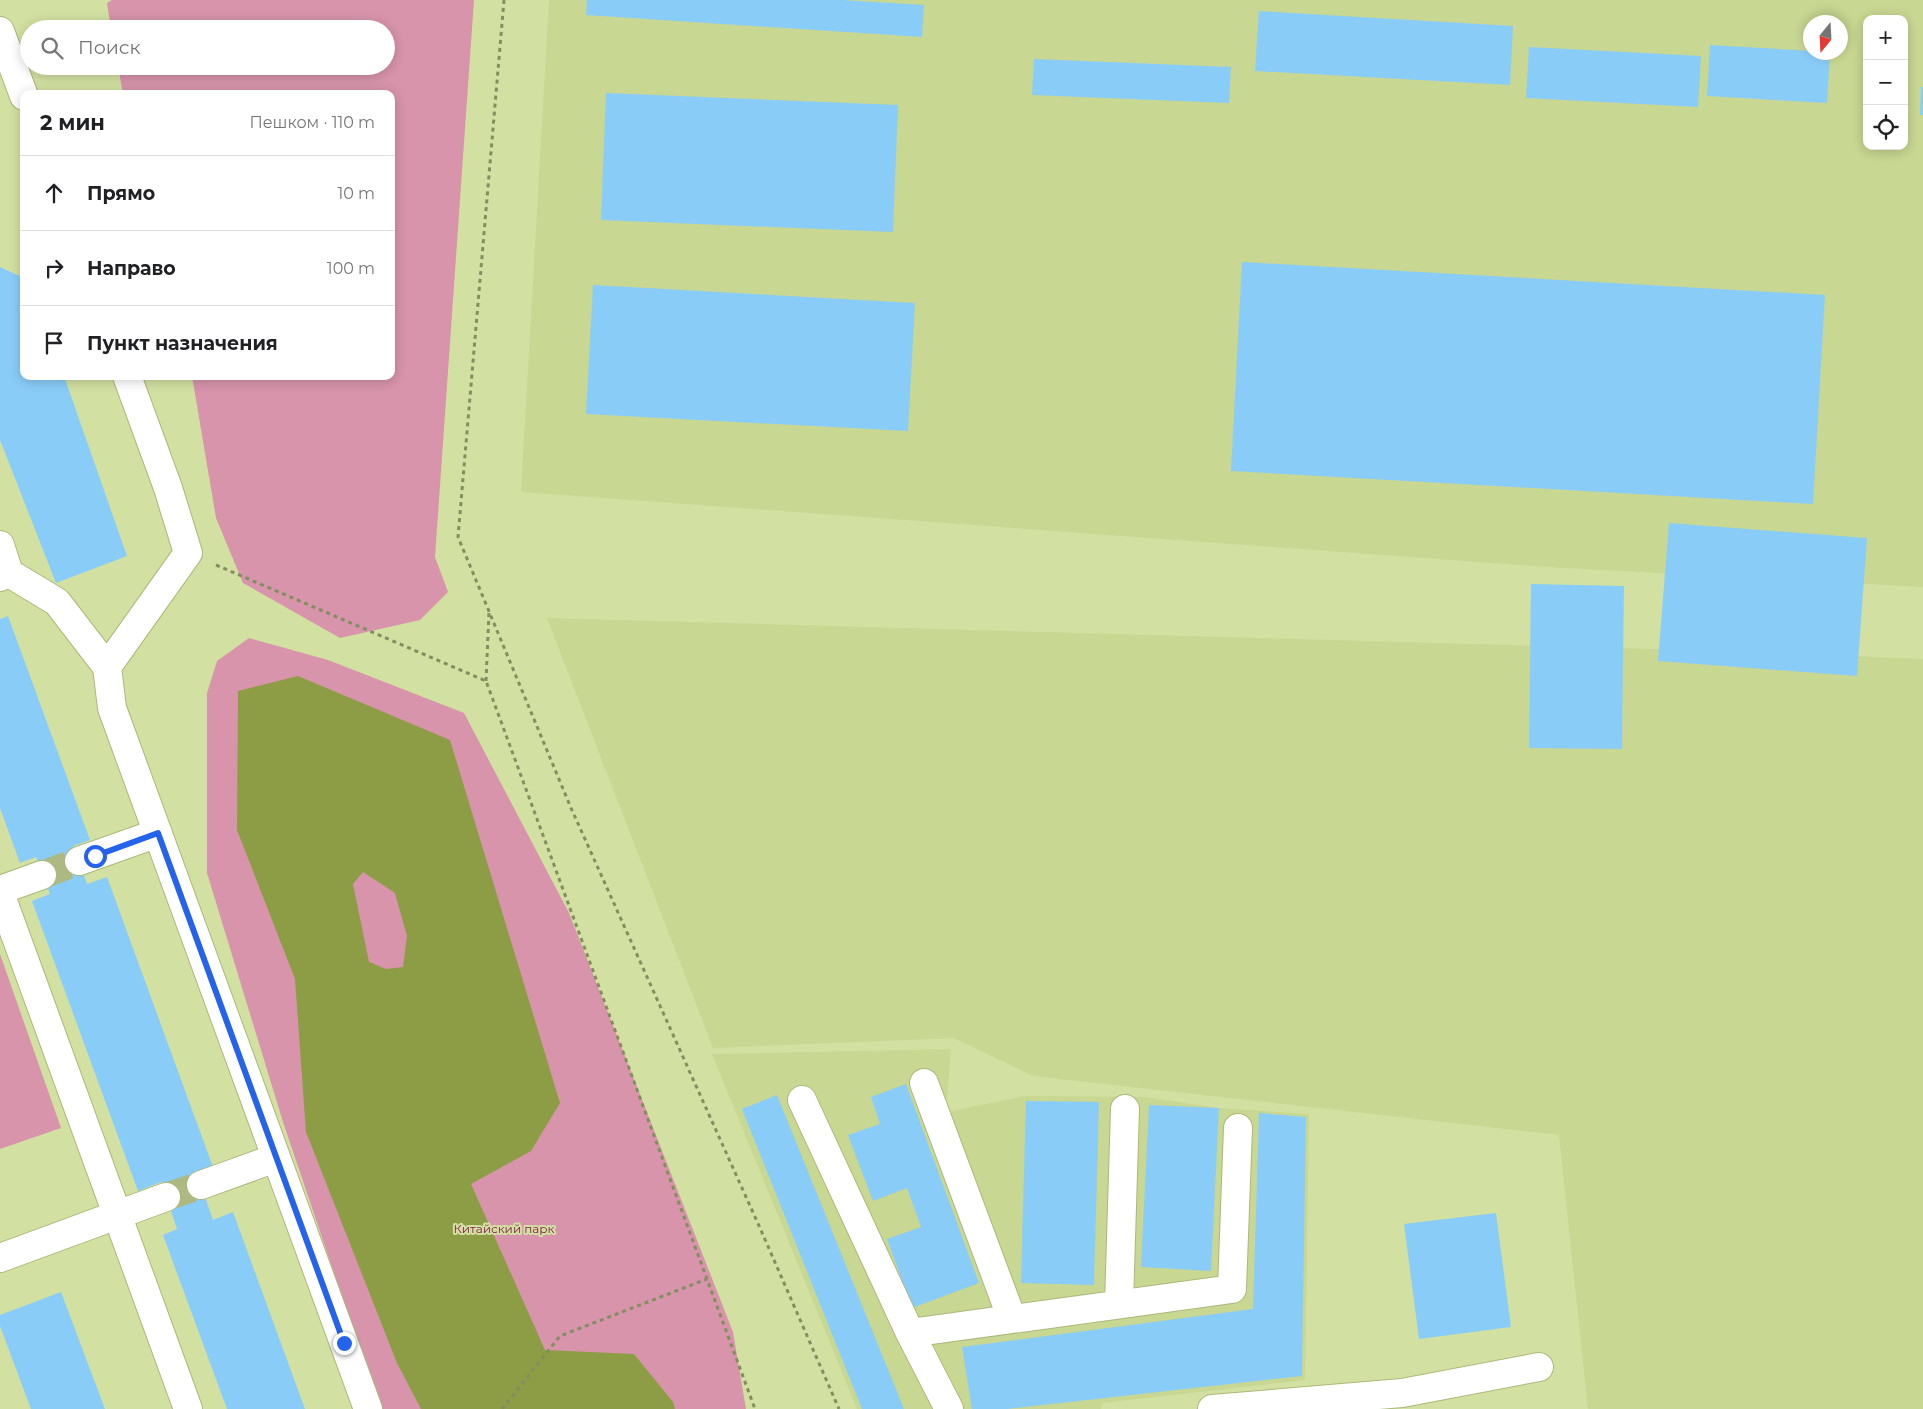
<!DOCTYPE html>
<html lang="ru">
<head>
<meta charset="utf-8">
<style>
  body { margin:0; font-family:Montserrat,sans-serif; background:#f2f2f2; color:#202124 }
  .controls { position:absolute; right:15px; top:15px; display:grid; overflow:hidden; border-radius:10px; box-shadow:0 2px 12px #0003 }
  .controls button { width:45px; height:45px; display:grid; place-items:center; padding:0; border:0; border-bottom:1px solid #e0e0e0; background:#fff; color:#202124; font:25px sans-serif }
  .compass { position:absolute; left:1803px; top:15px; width:45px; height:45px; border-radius:50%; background:#fff; box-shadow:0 2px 12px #0003; rotate:198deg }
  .stop { position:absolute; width:15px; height:15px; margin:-11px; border:4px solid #2563eb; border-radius:50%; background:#fff }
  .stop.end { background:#2563eb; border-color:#fff; box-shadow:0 1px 5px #0008 }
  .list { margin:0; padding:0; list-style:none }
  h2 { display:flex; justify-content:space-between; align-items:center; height:65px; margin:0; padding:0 20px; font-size:21px }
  h2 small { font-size:16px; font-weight:400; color:#757577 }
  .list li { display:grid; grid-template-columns:32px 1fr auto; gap:15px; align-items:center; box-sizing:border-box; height:75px; padding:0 20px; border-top:1px solid #e0e0e0 }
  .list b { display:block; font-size:19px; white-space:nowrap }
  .list em { font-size:16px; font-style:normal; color:#757577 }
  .icon { flex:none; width:28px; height:28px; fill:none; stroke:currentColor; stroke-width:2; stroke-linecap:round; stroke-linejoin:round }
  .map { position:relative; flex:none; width:1923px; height:1409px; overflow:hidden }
  .search { position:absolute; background:#fff; box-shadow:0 2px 12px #0003; left:20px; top:20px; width:375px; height:55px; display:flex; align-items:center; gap:12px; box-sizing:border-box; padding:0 18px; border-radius:28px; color:#757577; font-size:19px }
  .panel { position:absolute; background:#fff; box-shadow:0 2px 12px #0003; left:20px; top:90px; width:375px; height:290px; border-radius:10px }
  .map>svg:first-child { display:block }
  .built { fill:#c8d791; fill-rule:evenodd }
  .green { fill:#d794aa }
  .water { fill:#8c9d45; fill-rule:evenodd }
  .building { fill:#8accf8 }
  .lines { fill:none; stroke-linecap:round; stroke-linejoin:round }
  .minor-tunnel { stroke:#acb982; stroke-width:28; stroke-dasharray:28 14; stroke-linecap:butt }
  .minor-casing { stroke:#abb87b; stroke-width:30 }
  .path { stroke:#838d5f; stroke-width:3; stroke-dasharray:4 4; stroke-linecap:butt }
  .minor { stroke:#fff; stroke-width:28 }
  .route { stroke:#2563eb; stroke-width:6 }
  .labels { text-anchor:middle; stroke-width:4; stroke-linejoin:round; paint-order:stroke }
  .park-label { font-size:12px; fill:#841b4a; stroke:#d2e1a2 }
</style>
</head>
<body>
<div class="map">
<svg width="1923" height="1409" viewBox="0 0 1923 1409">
  <rect width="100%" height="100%" fill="#d2e1a2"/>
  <path class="built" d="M549,0H1923V587L1547,567L521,492ZM1867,19H1904V146H1867ZM1810,22H1840V52H1810Z
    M547,618L1758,652L1923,659V1409H1588L1559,1135L1033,1076L954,1038L713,1048Z
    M951,1049L946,1112L1025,1096L1145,1097L1218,1108L1309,1114L1305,1380L1102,1403L1101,1409H857L712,1054Z"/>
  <path class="green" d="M112,0H474L435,557L448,592L420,620L340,638L243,583L216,518L192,376H391V94H123L118,66H386V29H111L107,3Z
    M249,638L328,660L464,713L569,913L733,1332L746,1409H380L283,1122L207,873V693L217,661Z
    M0,954L61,1128L0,1149Z"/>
  <path class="water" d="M298,676L450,740L560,1103L531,1151L471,1184L545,1350L634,1354L673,1402L675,1409H421L397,1363L306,1132L295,979L237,830L238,691ZM363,872L395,893L407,936L403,967L386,969L369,962L353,884Z"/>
  <path class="building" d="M587,0H842L924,5L922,37L586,15Z
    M1259,11L1513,26L1510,85L1255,71Z
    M1710,45L1830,52L1827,103L1707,96Z
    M1529,47L1701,56L1698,107L1526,98Z
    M1034,59L1231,67L1229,103L1032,95Z
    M1921,87H1923V115H1920Z
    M606,93L898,105L893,232L601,220Z
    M1242,262L1825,295L1813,504L1231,471Z
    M0,267L24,278V376H64L127,556L56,583L0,440Z
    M593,285L915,303L908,431L586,414Z
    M1669,523L1867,538L1857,676L1658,661Z
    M1531,584L1624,586L1622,749L1529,748Z
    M8,616L90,840L73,846L87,884L107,877L213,1167L201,1185L213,1220L233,1212L305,1409H227L163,1235L177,1229L161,1182L138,1191L32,901L50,894L36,857L20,863L0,808V619Z
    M906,1084L979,1283L912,1308L887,1239L921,1227L907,1188L873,1201L848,1135L880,1124L871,1097Z
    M777,1095L904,1409H862L742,1109Z
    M1026,1101L1099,1102L1094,1285L1021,1283Z
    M1149,1105L1219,1108L1211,1271L1141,1267Z
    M1259,1113L1306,1117L1302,1376L1007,1409H972L962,1347L1253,1309Z
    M1496,1213L1511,1327L1419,1339L1404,1224Z
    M61,1292L105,1409H31L0,1326V1315Z"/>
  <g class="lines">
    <path class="minor-tunnel" d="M42,875L79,861
      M166,1197L201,1185"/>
    <defs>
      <path id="minor" d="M0,31L24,96
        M127,376L168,488L188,553L107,667L112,708L368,1409
        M0,545L9,573
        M0,577L9,573L57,602L107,667
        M79,861L158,833
        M0,890L42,875
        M0,893L188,1409
        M924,1083L1012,1319
        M802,1100L910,1333L949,1409
        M201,1185L276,1158
        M0,1258L166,1197
        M1119,1304L1125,1109
        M910,1333L1232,1289L1238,1128
        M1212,1409L1402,1393L1539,1367"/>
    </defs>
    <use href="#minor" class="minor-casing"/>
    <path class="path" d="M504,0L458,537L571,808L760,1228L839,1409
      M216,565L486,681L755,1409
      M486,681L489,612
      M502,1409L560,1336L707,1279"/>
    <use href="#minor" class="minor"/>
  </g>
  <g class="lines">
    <path class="route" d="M95,856L158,833L344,1343"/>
  </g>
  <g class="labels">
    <g class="park-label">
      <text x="504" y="1233">Китайский парк</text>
    </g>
  </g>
</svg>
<div class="controls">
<button>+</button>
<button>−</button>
<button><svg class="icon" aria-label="locate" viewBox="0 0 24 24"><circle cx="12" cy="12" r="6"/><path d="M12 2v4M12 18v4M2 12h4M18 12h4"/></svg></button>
</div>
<svg class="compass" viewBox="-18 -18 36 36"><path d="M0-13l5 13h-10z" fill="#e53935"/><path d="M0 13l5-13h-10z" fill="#757577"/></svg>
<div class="stop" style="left:95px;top:856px"></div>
<div class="stop end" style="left:344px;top:1343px"></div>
<div class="search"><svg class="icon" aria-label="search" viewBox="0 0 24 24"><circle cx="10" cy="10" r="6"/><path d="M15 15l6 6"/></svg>Поиск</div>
<section class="panel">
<h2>2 мин<small>Пешком · 110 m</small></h2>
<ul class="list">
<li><svg class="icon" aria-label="ahead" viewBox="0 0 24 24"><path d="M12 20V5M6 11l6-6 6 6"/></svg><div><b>Прямо</b></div><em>10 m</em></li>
<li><svg class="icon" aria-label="right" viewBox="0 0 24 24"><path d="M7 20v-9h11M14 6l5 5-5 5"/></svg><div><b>Направо</b></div><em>100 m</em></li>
<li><svg class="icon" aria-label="arrive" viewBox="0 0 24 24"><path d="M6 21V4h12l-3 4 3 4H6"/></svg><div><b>Пункт назначения</b></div></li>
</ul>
</section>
</div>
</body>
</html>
